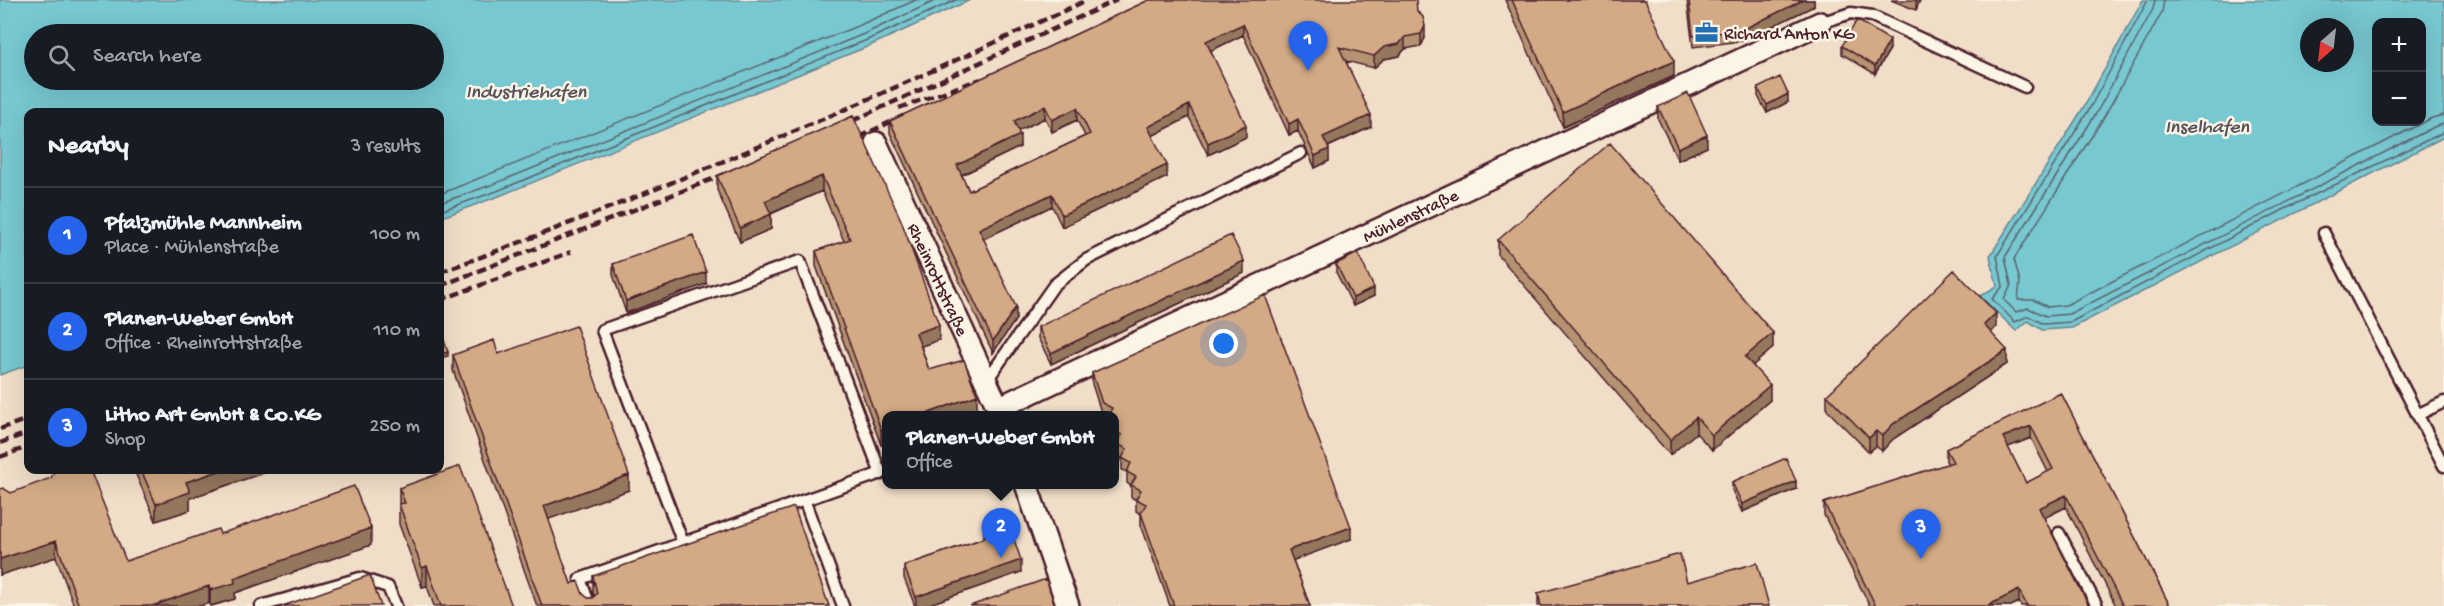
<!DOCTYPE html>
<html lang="en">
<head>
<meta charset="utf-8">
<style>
  body { margin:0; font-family:"Gochi Hand",sans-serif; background:#20242c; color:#f1f3f6 }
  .controls { position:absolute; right:18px; top:18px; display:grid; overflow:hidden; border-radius:12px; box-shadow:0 6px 24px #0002 }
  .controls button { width:54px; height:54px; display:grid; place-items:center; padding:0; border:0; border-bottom:2px solid #363941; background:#171b24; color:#f1f3f6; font:30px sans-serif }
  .compass { position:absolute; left:2300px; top:18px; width:54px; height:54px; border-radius:50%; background:#171b24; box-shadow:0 6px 24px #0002; rotate:208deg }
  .you { position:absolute; left:1224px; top:344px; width:21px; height:21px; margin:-15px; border:4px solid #fff; border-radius:50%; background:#1a73e8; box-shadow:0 0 0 9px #1a73e833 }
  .badge { display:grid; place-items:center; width:39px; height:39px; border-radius:50%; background:#2563eb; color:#fff; font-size:20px; font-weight:700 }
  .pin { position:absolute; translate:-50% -50px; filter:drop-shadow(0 2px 3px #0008) }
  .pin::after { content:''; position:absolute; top:32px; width:21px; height:18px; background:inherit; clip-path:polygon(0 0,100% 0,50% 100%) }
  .popup { position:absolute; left:882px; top:411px; width:237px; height:78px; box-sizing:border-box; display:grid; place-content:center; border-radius:12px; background:#171b24; filter:drop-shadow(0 2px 4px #0005); font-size:20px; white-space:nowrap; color:#9ea1a6 }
  .popup b { font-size:22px; color:#f1f3f6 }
  .popup::after { content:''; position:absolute; left:50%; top:100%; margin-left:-12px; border:12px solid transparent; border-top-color:#171b24 }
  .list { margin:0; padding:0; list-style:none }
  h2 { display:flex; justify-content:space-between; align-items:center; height:78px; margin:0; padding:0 24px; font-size:26px }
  h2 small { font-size:20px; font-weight:400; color:#9ea1a6 }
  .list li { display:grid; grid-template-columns:39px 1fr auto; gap:18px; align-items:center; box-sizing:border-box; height:96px; padding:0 24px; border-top:2px solid #363941 }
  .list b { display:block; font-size:22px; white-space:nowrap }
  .list p { margin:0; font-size:20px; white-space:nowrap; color:#9ea1a6 }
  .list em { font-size:20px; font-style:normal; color:#9ea1a6 }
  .icon { flex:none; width:33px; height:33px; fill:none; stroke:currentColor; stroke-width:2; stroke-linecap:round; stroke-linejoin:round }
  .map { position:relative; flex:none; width:2444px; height:606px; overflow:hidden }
  .search { position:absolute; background:#171b24; box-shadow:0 6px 24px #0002; left:24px; top:24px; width:420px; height:66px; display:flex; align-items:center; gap:15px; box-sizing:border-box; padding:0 21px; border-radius:33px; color:#9ea1a6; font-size:22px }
  .panel { position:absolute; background:#171b24; box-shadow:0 6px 24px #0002; left:24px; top:108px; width:420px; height:366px; border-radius:12px }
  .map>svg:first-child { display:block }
  .built { fill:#f0dec8; fill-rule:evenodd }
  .water { fill:#77c8d1; stroke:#65848f; stroke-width:1.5; fill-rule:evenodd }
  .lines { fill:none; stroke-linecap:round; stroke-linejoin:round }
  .shore { stroke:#5c636d; stroke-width:1.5 }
  .lane-casing { stroke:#4a1f2b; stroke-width:15 }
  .street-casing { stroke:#4a1f2b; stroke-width:26 }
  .lane { stroke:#fcf5e5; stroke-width:10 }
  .street { stroke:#fcf5e5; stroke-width:21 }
  .rail { stroke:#4a1f2b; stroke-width:4.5; stroke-dasharray:9 4.5; stroke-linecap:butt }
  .wall { fill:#b59272; stroke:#4a1f2b; stroke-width:1.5; fill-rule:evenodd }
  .shaded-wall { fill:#94775d; stroke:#4a1f2b; stroke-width:1.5 }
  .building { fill:#d3aa85; stroke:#4a1f2b; stroke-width:1.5; fill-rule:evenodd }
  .labels { text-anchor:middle; stroke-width:5; stroke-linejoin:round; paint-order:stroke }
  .poi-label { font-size:18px; fill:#4a1f2b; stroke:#fcf5e5; text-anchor:start }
  .street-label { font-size:18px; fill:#4a1f2b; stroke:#fcf5e5 }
  .water-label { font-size:20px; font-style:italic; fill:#58525d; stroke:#fcf5e5 }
</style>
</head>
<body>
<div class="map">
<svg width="2444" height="606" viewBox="0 0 2444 606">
  <rect width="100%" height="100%" fill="#fcf5e5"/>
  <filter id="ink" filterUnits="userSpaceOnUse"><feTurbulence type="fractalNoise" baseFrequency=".0167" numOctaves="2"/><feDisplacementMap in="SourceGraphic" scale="12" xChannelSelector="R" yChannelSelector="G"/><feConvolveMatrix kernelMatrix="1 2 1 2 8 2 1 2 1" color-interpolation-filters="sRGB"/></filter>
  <g filter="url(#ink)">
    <path class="built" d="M970,0H2143L2085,105L1998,286L1980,296L2028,321L2288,215L2444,137V606H0V375L28,365V470H440V218L499,196L869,46ZM887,416H1115V484H887Z"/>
    <path class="water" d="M0,0H970L869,46L499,196L440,218V112H28V365L0,375ZM34,34H434V80H34Z
      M2143,0H2444V137L2072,328L2042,330L2028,321L2016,331L1980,296L1997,286L1990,256L2085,105ZM2376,22H2422V122H2376ZM2309,27H2345V63H2309Z"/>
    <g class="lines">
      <path class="shore" d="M2148,0L2090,108L1997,256L2003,286L1992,299L2015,322L2028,316L2044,324L2071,322L2285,209L2444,132
        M2155,0L2153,9L2097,112L2005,257L2011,285L2004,300L2016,312L2028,308L2046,316L2069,314L2436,126L2444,124
        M2164,0L2162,12L2104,117L2014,259L2020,282L2018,300H2033L2048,307L2066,305L2432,118L2444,115
        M440,194L860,25L916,0
        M440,203L494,184L864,34L937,0
        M440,211L497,191L867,40L956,0"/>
      <defs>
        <path id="lane" d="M1820,23L1851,13L1872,16L2025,87
          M2324,233L2444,466
          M987,380L1054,285L1086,260L1301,153
          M2417,415L2444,402
          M805,502L843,606
          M2059,533L2097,606
          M683,543L602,330L800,261L881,474
          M261,606L360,578L388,587L396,606
          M590,606L580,579L887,471"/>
        <g id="street">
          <path id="s1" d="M876,143L1002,416"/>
          <path id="s2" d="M1000,407L1820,23"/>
          <path d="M1026,484L1068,606"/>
        </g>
      </defs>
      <use href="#lane" class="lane-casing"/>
      <use href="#street" class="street-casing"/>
      <use href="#lane" class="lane"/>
      <use href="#street" class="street"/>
      <path class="rail" d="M899,108L981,79
        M841,126L1117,0
        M859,137L905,115
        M440,272C660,192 875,99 1087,0
        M440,286L733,171
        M440,300L571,252
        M0,429L28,419
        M0,443L28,433
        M0,457L28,447"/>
    </g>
    <path class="wall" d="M1149,0L1417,11L1425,38L1421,46L1405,49L1399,56L1384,59L1374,68L1346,61L1371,127L1328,147L1329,161L1315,168L1298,131L1289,135L1243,35L1210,51L1246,137L1208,155L1189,117L1152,136L1167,177L1062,227L1052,206L983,239L1016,319L993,353L890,133V121ZM1045,118L1052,132L1077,120L1085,136L969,191L962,175L1020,147L1018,130Z
      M1505,0H1645L1674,76L1563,127Z
      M1687,0H1814V6L1742,41L1693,47Z
      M1891,0H1920L1916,10Z
      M1842,46L1890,49L1875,74L1842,54Z
      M1758,88L1788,102L1767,113L1758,96Z
      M1658,107L1707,147L1678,160L1658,119Z
      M853,116L939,340L921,346L929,370L977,410L961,416H887V443L881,445L816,266V251L844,241L822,191L771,214V229L740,242L717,190V176Z
      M1498,240L1773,348L1753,365L1770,400L1712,450L1696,433L1670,455L1498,255Z
      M613,264L706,284L626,313L613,275Z
      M1336,264L1374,296L1353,306L1336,272Z
      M1244,273L1051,364L1038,338V327Z
      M1996,327L1991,333L2007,364L1893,439L1882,451L1876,446L1869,452L1827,410V395Z
      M498,354L629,490L548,519L571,584L588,598H593L594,597L593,592V576L829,606H537L453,370V355Z
      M1092,373L1351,539L1293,560L1310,606H1170L1141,525V514L1136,511V500L1131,497V486L1127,483V472L1122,470V459L1117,456V445L1115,444V416L1102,415L1092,384Z
      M2061,393L2170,606H2116L2066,507L2044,518L2089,606H2021L2019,602L2011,606H1870L1824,515V503L1948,464L1946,461V449ZM2031,438L2048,472L2026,483L2008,447Z
      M134,470H272L190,498V510L156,521Z
      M1732,482L1796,489L1742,512L1732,490Z
      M399,488L512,606H434L427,586L422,587L399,524Z
      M0,489L126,561L220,534L371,545L235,593V599L212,606H210L209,603L199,606H74L56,557L0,575Z
      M984,531L1021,572L924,606H915L904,578V566L984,538Z
      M1687,582L1769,606H1538V593Z"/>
    <path class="shaded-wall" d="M1803,0H1814V6L1742,41V30Z
      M1916,0H1920L1916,10Z
      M1243,24V35L1206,53V41Z
      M1425,26V38L1421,46V34Z
      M1405,37V49L1399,56L1384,59L1374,68V56L1384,47Z
      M1890,40V49L1875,74V66Z
      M1674,61V76L1563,127V112Z
      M1788,94V102L1767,113V105Z
      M1189,105V117L1148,138V127Z
      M1045,106V118L1014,133V121Z
      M1077,108V120L1052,132V120Z
      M1371,115V127L1323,149V137Z
      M1298,119V131L1289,135V124Z
      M1246,125V137L1208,155V143Z
      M1020,135V147L957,177V165Z
      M1707,135V147L1678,160V148Z
      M1329,149V161L1315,168V156Z
      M1167,165V177L1062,227V215Z
      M822,176V191L765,216V201Z
      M1052,194V206L979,241V229Z
      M771,214V229L740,242V228Z
      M1244,261V273L1051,364V353Z
      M706,272V284L626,313V301Z
      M1374,288V296L1353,306V298Z
      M1016,307V319L993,353V341Z
      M1996,313V327L1984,339V325Z
      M939,325V340L916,348V333Z
      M1773,333V348L1745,372V357Z
      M2007,350V364L1893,439L1882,451V436L1893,424Z
      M448,352V356L440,358V354Z
      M1770,385V400L1712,450V435Z
      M977,395V410L961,416H921Z
      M1696,417V433L1670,455V440Z
      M2031,426V438L2003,449V437Z
      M887,428V443L881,445V430Z
      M1876,431V446L1869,452V438Z
      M222,470H272L190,498V510L156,521V504L186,482Z
      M629,475V490L544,521V506Z
      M1796,481V489L1742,512V504Z
      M2066,495V507L2039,520V508Z
      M1351,527V539L1289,562V550Z
      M371,528V545L235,593V599L210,606V590L234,578Z
      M56,541V557L0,575V559Z
      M1021,560V572L924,606H916V597Z
      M427,566V586L422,587V568Z
      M209,586V603L199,606H152Z
      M2019,590V602L2011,606H1987Z"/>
    <path class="building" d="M1149,0H1416L1417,11L1423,17L1425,26L1421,34L1405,37L1399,44L1384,47L1374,56L1339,47L1371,115L1323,137L1329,149L1315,156L1298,119L1289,124L1243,24L1206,41L1246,125L1208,143L1189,105L1148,127L1167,165L1062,215L1052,194L979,229L1016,307L993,341L890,121ZM1045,106L1052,120L1077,108L1090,134L969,191L957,165L1020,135L1014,121Z
      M1512,0H1645L1674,61L1563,112Z
      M1689,0H1803L1742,30L1693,36Z
      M1857,20L1890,40L1875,66L1842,46Z
      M1780,77L1788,94L1767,105L1758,88Z
      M1688,93L1707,135L1678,148L1658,107Z
      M853,116L901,220L939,325L916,333L929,370L964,360L977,395L921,416H887V428L881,430L816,251L850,239L822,176L765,201L771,214L740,228L717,176Z
      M1610,143L1773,333L1745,357L1770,385L1712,435L1696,417L1670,440L1498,240Z
      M693,235L706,272L626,301L613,264Z
      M1231,235L1244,261L1051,353L1038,327Z
      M1358,253L1374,288L1353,298L1336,264Z
      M1954,270L1996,313L1984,325L2007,350L1893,424L1882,436L1876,431L1869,438L1827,395Z
      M1265,295L1351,527L1289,550L1310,606H1174L1141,513L1146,504L1136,499L1141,490L1131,485L1136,477L1127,472L1131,463L1122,458L1127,449L1117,444L1122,435L1115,432V425L1117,422L1115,421V416H1108L1112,408L1102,403L1092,373Z
      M576,326L629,475L544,506L571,584L578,581L583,594L588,598H593L597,593L593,576L794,507L829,606H542L453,355L494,340L498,354Z
      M440,328L448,352L440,354Z
      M2061,393L2170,606H2123L2066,495L2039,508L2089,606H2027L2019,590L1987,606H1876L1824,503L1953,462L1946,449ZM2031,426L2053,469L2026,483L2003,437Z
      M1786,458L1796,481L1742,504L1732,482Z
      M460,466L512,606H441L427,566L422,568L399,504L405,503L399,488Z
      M55,470H90L126,561L218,529L220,534L354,486L371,528L234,578L235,583L210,590L209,586L152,606H79L56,541L0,559V489L3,488L11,493L51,478Z
      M141,470H222L186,482L190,492L156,504Z
      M1008,522L1021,560L916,597L904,566L987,537L984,531Z
      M1680,554L1687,582L1757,563L1769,606H1541L1538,593Z
      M370,575L381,606H283Z
      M1046,579L1055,606H970Z"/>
  </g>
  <defs>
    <symbol id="office-bare" viewBox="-9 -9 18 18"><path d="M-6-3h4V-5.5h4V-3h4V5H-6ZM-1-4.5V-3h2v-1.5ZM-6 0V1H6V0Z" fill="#1f6fb2" stroke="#fcf5e5" stroke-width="2.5" paint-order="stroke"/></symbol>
  </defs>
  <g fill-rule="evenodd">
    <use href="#office-bare" x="1690" y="16" width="33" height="33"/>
  </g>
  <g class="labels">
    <g class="poi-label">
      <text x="1724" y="39">Richard Anton KG</text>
    </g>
    <g class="street-label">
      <text dy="6" stroke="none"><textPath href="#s2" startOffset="453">Mühlenstraße</textPath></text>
      <text dy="6" stroke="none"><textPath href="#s1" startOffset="150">Rheinrottstraße</textPath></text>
    </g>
    <g class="water-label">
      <text x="526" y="97">Industriehafen</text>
      <text x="2207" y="132">Inselhafen</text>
    </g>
  </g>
</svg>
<div class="controls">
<button>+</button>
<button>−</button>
</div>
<svg class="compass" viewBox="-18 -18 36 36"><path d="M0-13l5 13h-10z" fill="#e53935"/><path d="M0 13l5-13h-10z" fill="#9ea1a6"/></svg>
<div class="you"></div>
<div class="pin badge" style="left:1308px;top:71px">1</div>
<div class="pin badge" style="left:1001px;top:558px">2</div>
<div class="popup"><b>Planen-Weber GmbH</b>Office</div>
<div class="pin badge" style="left:1921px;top:559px">3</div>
<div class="search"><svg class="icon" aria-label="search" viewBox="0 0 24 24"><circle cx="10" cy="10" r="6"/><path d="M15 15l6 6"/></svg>Search here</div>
<section class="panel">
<h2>Nearby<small>3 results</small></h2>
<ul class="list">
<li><span class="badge">1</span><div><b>Pfalzmühle Mannheim</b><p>Place · Mühlenstraße</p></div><em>100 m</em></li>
<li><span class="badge">2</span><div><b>Planen-Weber GmbH</b><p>Office · Rheinrottstraße</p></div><em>110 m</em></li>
<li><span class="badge">3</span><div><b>Litho Art GmbH &amp; Co.KG</b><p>Shop</p></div><em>250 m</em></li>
</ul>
</section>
</div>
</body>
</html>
